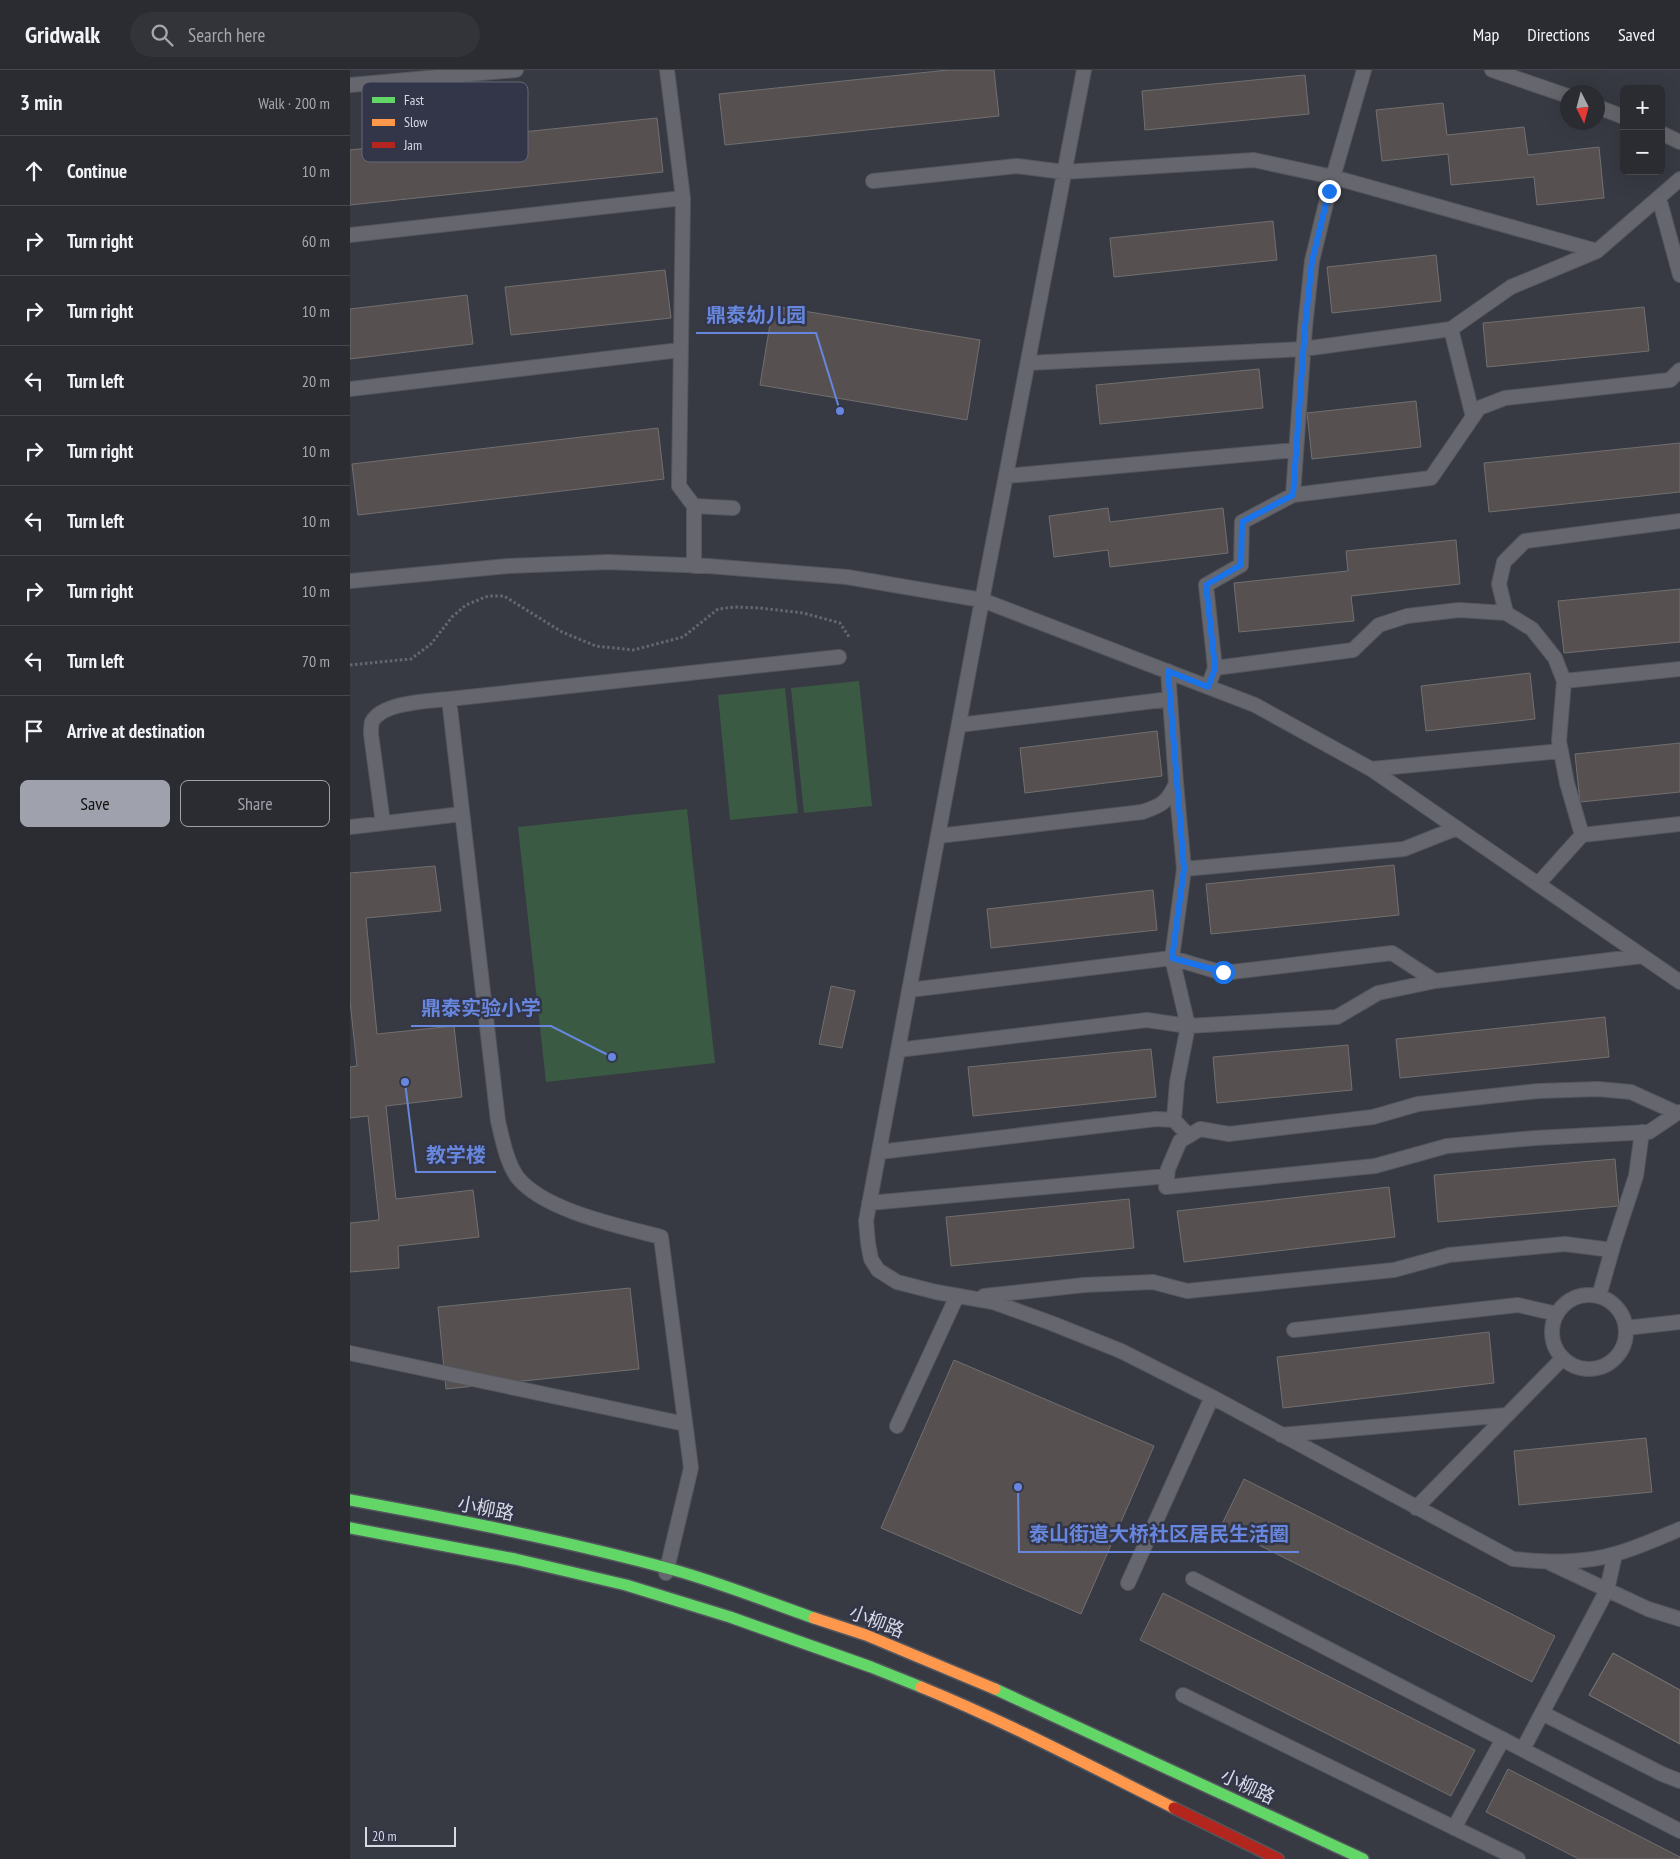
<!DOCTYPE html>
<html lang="en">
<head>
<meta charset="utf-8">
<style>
  body { margin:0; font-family:"PT Sans Narrow","Noto Sans SC",sans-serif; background:#32343a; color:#f1f3f6 }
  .controls { position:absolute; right:15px; top:15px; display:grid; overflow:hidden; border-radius:8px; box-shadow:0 5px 20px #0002 }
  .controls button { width:45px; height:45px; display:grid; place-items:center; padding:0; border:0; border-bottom:1px solid #46484d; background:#2a2c32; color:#f1f3f6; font:25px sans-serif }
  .compass { position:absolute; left:1210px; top:15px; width:45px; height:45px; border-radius:50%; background:#2a2c32; box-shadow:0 5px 20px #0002; rotate:174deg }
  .scale { position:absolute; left:15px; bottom:12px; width:91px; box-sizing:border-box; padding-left:5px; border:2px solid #d7d9e5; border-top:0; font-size:14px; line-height:18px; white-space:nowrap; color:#d7d9e5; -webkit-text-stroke:4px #333648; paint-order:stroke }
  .stop { position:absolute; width:15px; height:15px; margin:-11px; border:4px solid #1a73e8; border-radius:50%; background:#fff }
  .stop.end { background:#1a73e8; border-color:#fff; box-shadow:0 1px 5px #0008 }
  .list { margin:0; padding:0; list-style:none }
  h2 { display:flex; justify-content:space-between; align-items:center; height:65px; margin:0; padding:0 20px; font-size:21px }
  h2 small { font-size:16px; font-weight:400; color:#a5a7ac }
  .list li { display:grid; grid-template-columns:32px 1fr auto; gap:15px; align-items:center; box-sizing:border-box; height:70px; padding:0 20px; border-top:1px solid #46484d }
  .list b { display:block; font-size:19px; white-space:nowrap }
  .list em { font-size:16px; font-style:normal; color:#a5a7ac }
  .actions { display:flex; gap:10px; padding:15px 20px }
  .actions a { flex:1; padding:11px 0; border:1px solid #9fa1ac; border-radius:8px; text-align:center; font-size:18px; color:#9fa1ac }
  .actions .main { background:#9fa1ac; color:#111 }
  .icon { flex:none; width:28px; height:28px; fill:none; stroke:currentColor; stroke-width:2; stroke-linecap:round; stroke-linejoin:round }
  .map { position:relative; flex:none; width:1330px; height:1789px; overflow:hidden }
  header { display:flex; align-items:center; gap:30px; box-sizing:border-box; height:70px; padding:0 25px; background:#2a2c32; border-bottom:1px solid #46484d }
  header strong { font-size:24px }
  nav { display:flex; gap:28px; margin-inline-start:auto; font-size:18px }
  .search { width:350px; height:45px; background:#32343a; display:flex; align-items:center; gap:12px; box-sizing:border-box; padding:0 18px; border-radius:28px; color:#a5a7ac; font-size:19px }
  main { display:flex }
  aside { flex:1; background:#2a2c32 }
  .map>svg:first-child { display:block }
  .green { fill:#3b5a43 }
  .building { fill:#565150; stroke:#716f6f }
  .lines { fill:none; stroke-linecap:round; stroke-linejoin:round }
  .lane-casing { stroke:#54565e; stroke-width:16 }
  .fast-casing { stroke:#54565e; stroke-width:14 }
  .slow-casing { stroke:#54565e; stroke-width:14 }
  .jam-casing { stroke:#54565e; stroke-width:14 }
  .path { stroke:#65676e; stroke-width:3; stroke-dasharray:2.5 2.5; stroke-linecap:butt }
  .lane { stroke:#66676e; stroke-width:14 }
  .fast { stroke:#63d668; stroke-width:11 }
  .slow { stroke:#ff974d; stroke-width:11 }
  .jam { stroke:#b3261e; stroke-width:11 }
  .route { stroke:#1a73e8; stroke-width:6 }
  .labels { text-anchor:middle; stroke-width:5; stroke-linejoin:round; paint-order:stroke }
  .street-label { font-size:19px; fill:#d7d9e5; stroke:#333648 }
  .key { fill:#333648; stroke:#646777; stroke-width:1 }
  .key-label { font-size:14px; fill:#d7d9e5 }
  .leader { fill:none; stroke:#6786dd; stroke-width:2 }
  .callout-dot { fill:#6786dd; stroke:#333648; stroke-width:2 }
  .callout-label { font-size:20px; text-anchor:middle; font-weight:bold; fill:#6786dd; stroke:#333648; stroke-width:5; stroke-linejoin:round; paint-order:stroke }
</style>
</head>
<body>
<header>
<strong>Gridwalk</strong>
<div class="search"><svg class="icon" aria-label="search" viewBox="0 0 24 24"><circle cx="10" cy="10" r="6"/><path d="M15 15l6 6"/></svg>Search here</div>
<nav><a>Map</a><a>Directions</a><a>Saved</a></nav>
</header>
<main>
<aside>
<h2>3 min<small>Walk · 200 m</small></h2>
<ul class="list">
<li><svg class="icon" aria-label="ahead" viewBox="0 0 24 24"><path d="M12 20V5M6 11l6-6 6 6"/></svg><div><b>Continue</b></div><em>10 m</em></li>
<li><svg class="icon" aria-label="right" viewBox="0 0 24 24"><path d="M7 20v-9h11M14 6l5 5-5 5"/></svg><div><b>Turn right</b></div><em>60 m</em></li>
<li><svg class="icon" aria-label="right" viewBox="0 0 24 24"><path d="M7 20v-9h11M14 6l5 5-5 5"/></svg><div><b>Turn right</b></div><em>10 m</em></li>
<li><svg class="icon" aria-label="left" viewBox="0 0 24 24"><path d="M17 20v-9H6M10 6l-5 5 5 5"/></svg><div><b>Turn left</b></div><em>20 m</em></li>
<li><svg class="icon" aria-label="right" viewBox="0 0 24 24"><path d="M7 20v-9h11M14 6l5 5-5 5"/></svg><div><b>Turn right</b></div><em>10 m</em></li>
<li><svg class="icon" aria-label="left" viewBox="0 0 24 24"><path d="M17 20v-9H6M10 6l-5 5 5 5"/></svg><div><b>Turn left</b></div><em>10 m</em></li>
<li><svg class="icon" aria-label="right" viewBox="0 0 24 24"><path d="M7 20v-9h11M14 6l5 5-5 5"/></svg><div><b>Turn right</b></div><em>10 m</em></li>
<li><svg class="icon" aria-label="left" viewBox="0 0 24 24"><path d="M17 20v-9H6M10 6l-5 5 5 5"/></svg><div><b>Turn left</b></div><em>70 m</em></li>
<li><svg class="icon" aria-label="arrive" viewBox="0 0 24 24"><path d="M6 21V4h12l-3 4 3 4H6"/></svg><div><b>Arrive at destination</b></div></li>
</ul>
<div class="actions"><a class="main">Save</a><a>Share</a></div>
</aside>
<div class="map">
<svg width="1330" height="1789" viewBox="0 0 1330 1789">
  <rect width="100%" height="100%" fill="#383a43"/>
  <path class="green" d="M509,611L522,736L454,743L441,618Z
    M435,618L448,743L380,750L368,625Z
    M337,739L365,993L196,1012L168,757Z"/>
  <path class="building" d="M598,0H644L649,46L375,75L369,24Z
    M955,5L959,44L795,60L792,21Z
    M1093,33L1097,65L1174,57L1178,85L1249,77L1254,128L1187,135L1184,107L1101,115L1098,84L1032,91L1026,40Z
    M307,48L313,102L0,135V80Z
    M923,151L927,190L764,207L760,168Z
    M1086,185L1091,231L982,243L977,197Z
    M315,200L321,248L161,265L155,217Z
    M117,225L123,274L0,289V239Z
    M423,236L630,270L617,350L410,315Z
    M1294,237L1299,281L1137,297L1133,253Z
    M909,299L913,338L750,354L746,315Z
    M1066,331L1071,377L962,389L957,343Z
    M308,358L314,409L8,445L2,394Z
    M1330,373V422L1139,442L1134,393Z
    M758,438L760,452L873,438L878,483L760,497L758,480L704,487L699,446Z
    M1106,470L1110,514L1001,526L1004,551L889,562L884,513L998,501L996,481Z
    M1330,519V572L1214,583L1208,531Z
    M1180,603L1185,649L1076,661L1071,616Z
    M807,661L812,706L675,723L670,678Z
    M1330,673V722L1230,732L1225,684Z
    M1044,795L1049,845L861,864L856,814Z
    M85,796L91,841L16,848L27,964L104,956L112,1027L36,1036L46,1129L123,1120L129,1167L48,1176L49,1198L0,1202V1153L29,1150L18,1046L0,1048V997L7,996L0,931V803Z
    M803,820L807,860L641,878L637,839Z
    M481,916L505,921L492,978L469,974Z
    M1255,947L1259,987L1050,1008L1046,969Z
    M998,975L1002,1020L867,1033L863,987Z
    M801,979L806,1027L623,1046L618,997Z
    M1265,1089L1269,1136L1088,1152L1084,1105Z
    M1039,1117L1045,1167L834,1192L827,1141Z
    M779,1129L784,1178L601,1196L596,1147Z
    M280,1218L289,1299L96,1319L88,1237Z
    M1139,1262L1144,1313L933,1338L927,1287Z
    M604,1290L804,1376L731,1544L531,1458Z
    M1296,1368L1302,1422L1169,1435L1164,1381Z
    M894,1409L1205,1566L1182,1612L871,1456Z
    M813,1523L1125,1680L1101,1726L790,1570Z
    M1263,1583L1330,1620V1674L1239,1625Z
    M1263,1583L1330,1620V1674L1239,1625Z
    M1158,1699L1330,1787V1789H1229L1136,1742Z"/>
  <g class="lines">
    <defs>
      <path id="lane" d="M317,0L333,128L329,416L344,436V496
        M734,0L632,530L516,1151L518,1173L521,1189L528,1200L547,1212L586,1222L643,1232L701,1253L771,1281L862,1327L1163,1489C1197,1492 1232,1494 1265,1484C1287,1478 1309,1468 1330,1459
        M1142,0L1218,26
        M0,15L166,0
        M1248,37L1274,47
        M1311,63L1330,72
        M523,111L667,96L714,102L904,90L983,107L1247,181
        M1309,128L1330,205
        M0,165L333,128
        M1101,259L1123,347
        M678,293L953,279L1101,259L1161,217L1247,181L1330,109
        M0,319L330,280
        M656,406L946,380
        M943,425L1081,408L1129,338L1155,328L1320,310L1330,300
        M344,436L383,438
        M0,511L158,496L258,492L358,496L497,507L632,530L905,635L1021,699L1330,912
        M1156,543L1149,514L1154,492L1175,471L1330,451
        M865,598L1003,580L1029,555L1057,546L1109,540L1156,543L1182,559L1205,588L1214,611L1209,671L1217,713L1232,765
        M1214,611L1330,599
        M858,617L865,598L856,515L891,495L892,452L943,425L955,257L962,191L979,121L1014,0
        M609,655L820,629
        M1021,699L1211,681
        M33,753L21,664C21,661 21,655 22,652C32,632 80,631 99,629
        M0,757L112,744
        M588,766L792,742C811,736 818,732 826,713L818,601
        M834,799L1054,779L1107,758
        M1188,814L1232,765L1330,754
        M559,920L822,888L834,799L826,713
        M548,980L797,950L838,956L987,947L1028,923L1085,911
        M1327,1043L1281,1022L1248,1019L1188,1021L1068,1034L1023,1047L879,1064L850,1059L830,1071L818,1099L816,1117L1025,1096L1097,1076L1185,1068L1299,1062L1327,1043L1330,1042
        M824,1050L827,1012L838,956L822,888L873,903L1042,883L1085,911L1292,886
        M529,1082L806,1049L824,1050L839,1066
        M519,1133L817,1106
        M1202 1262a37 37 0 1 1 74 0a37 37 0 1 1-74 0Z
        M634,1226L734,1215L803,1212L837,1221L1044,1200L1099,1185L1215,1174L1262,1180
        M1249,1226L1264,1173L1286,1106L1292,1062
        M1276,1258L1330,1252
        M944,1260L1168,1235L1207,1244
        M0,1283L335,1354
        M547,1356L607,1226
        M931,1365L1157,1345
        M1066,1438L1213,1288
        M1200,1493L1298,1539L1330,1549
        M316,1503L341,1398L311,1167C270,1156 195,1141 168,1108C157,1094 152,1068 148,1051L99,629L489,587
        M843,1509L1330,1761
        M778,1513L862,1327
        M833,1625L1168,1789
        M1192,1643L1312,1704L1330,1711
        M1173,1679L1257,1520L1265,1484
        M1104,1758L1153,1669"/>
      <path id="fast" d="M0,1430C109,1450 217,1471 324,1500C371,1513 418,1532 464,1548
        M0,1458L165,1489L276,1515L380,1547L521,1597L571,1617
        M645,1619L1013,1789"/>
      <path id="slow" d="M464,1548L516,1565L645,1619
        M571,1617C657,1652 740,1696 824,1738"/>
      <path id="jam" d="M824,1738L928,1789"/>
    </defs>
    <use href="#lane" class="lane-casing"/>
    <use href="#fast" class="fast-casing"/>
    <use href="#slow" class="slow-casing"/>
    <use href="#jam" class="jam-casing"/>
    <path class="path" d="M0,595L61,589L81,574L102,547L116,535L138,526H154L212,562L246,576L283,580L333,567L368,539L385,537L410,538L453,543L490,553L499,567"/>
    <use href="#lane" class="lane"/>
    <use href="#fast" class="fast"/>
    <use href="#slow" class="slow"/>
    <use href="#jam" class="jam"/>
  </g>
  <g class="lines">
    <path class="route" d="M873,902L822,888L834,799L818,601L858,617L865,598L856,515L891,495L892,452L943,425L955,257L962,191L979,121"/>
  </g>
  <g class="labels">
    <g class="street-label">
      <text transform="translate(136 1438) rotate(11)" y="7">小柳路</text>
      <text transform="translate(527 1551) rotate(21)" y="7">小柳路</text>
      <text transform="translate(898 1716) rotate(25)" y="7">小柳路</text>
    </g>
  </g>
  <rect x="12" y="12" width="166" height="80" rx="8" class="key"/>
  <rect x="22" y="27" width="23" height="6" fill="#63d668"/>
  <rect x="22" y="49" width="23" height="7" fill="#ff974d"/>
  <rect x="22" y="72" width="23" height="6" fill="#b3261e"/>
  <g class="key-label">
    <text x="54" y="35">Fast</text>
    <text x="54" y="57">Slow</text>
    <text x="54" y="80">Jam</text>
  </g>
  <path class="leader" d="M490 341L466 263H346M262 987L201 956H61M55 1012L66 1102H146M668 1417L669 1482H949"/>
  <g class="callout-dot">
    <circle cx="490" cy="341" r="5"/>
    <circle cx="262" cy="987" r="5"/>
    <circle cx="55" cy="1012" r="5"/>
    <circle cx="668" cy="1417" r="5"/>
  </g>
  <g class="callout-label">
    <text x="406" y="252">鼎泰幼儿园</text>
    <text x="131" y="945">鼎泰实验小学</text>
    <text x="106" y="1092">教学楼</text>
    <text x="809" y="1471">泰山街道大桥社区居民生活圈</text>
  </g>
</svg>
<div class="controls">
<button>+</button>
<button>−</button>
</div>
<svg class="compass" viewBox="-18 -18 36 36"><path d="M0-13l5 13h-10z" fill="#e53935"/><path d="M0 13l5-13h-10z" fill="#a5a7ac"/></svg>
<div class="scale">20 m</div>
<div class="stop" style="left:873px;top:902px"></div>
<div class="stop end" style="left:979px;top:121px"></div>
</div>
</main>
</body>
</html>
